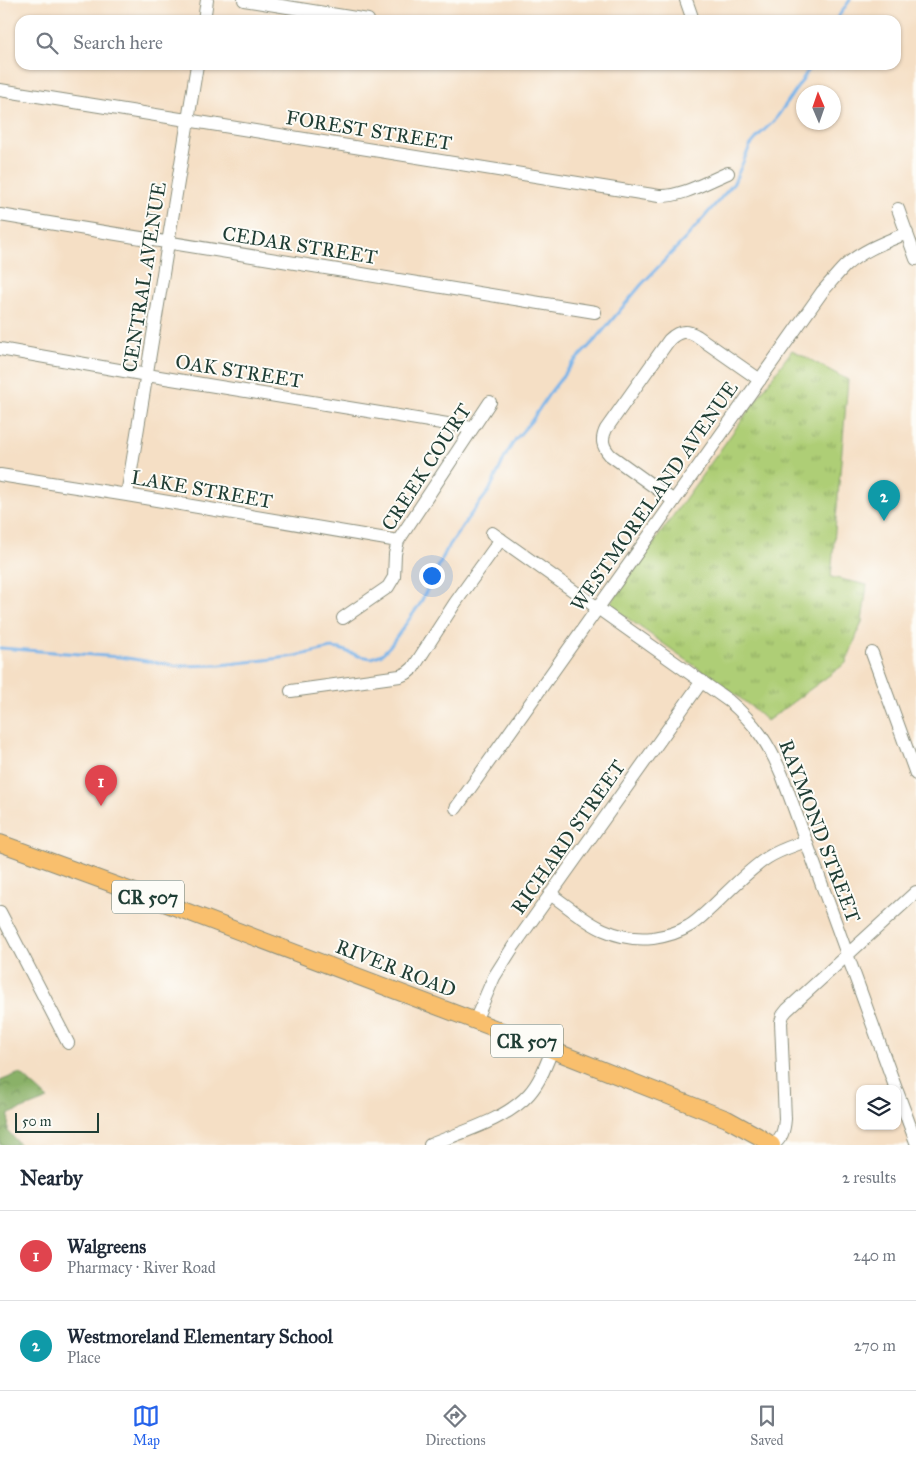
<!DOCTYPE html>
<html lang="en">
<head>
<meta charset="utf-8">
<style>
  body { margin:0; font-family:"IM FELL Great Primer",serif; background:#f6f6f7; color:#1f2937 }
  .controls { position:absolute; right:15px; bottom:15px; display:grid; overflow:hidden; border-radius:10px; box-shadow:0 1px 4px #0004 }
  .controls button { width:45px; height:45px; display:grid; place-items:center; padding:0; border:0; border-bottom:1px solid #e0e1e3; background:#fff; color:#1f2937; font:25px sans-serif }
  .compass { position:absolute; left:796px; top:85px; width:45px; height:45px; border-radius:50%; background:#fff; box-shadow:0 1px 4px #0004; rotate:358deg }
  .scale { position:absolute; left:15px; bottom:12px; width:84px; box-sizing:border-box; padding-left:5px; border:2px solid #1f3d34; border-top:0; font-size:14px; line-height:18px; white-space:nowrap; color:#1f3d34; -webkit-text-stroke:4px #fdfcf7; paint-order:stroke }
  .you { position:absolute; left:431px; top:575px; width:18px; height:18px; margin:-12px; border:4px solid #fff; border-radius:50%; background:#1a73e8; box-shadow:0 0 0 8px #1a73e833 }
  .badge { display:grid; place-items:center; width:32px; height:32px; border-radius:50%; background:#2563eb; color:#fff; font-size:16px; font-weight:700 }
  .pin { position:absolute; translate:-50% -41px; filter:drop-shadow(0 1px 2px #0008) }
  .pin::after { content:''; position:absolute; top:26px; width:18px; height:15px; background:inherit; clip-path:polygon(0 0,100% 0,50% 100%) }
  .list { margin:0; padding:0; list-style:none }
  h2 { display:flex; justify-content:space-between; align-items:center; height:65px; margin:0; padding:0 20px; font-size:21px }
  h2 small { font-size:16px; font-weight:400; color:#747a83 }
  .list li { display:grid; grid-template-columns:32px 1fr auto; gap:15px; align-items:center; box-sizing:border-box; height:90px; padding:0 20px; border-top:1px solid #e0e1e3 }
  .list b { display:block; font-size:19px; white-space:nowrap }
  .list p { margin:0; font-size:16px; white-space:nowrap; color:#747a83 }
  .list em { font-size:16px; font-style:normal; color:#747a83 }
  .icon { flex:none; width:28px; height:28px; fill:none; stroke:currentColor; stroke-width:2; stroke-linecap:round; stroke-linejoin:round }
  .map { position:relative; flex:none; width:916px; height:1145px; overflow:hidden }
  .search { position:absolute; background:#fff; box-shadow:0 1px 4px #0004; left:15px; right:15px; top:15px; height:55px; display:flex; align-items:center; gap:12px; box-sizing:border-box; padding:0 18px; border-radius:15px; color:#747a83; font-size:19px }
  .sheet { height:245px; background:#fff }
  nav { display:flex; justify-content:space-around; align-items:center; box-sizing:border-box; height:70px; border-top:1px solid #e0e1e3; background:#fff; font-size:14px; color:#747a83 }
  nav a { display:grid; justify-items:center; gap:2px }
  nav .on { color:#2563eb }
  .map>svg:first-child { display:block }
  .forest { fill:url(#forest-crowns); stroke:#54774e }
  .park { fill:url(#park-tufts); stroke:#668655 }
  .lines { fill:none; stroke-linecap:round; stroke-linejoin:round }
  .stream { stroke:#78b3e9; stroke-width:3 }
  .minor-casing { stroke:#8a8e7c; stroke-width:14 }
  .major-casing { stroke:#8a8e7c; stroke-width:18 }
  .minor { stroke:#fff; stroke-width:12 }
  .major { stroke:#f9bf6d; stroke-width:16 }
  .labels { text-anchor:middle; stroke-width:4; stroke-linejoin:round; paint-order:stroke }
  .shield { fill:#fdfcf7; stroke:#62766e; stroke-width:1 }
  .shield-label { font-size:19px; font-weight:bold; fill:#1f3d34 }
  .street-label { font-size:20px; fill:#1f3d34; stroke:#fdfcf7 }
</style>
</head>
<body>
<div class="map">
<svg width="916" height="1145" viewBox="0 0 916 1145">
  <defs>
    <pattern id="forest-crowns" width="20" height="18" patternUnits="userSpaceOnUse" patternTransform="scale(1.25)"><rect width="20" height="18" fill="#8ab167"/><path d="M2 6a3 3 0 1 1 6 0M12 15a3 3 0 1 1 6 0" fill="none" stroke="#709156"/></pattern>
    <pattern id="park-tufts" width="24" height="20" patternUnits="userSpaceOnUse" patternTransform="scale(1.25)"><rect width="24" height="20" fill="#aece76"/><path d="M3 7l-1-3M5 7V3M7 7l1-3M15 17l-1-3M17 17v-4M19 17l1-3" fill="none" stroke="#8da862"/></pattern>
  </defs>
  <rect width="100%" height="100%" fill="#fdfcf7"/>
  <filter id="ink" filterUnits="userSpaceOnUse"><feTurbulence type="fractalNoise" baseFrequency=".02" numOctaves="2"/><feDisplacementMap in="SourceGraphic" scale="10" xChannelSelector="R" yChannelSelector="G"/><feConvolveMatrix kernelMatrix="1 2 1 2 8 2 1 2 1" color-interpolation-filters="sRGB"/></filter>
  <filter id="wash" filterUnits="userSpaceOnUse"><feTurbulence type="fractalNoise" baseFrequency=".0096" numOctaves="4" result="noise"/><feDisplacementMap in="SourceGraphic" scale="20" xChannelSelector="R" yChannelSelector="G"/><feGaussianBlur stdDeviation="1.12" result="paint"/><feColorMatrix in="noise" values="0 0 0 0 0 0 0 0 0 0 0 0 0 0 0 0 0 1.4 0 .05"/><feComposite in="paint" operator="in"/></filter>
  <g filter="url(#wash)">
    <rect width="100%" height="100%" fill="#f5dfc5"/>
    <path class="forest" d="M20,1073L48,1099L9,1114L8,1131L20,1145H0V1081Z"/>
    <path class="park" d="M792,350L848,380L831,577L867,585L862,622L846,663L767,721L754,709L740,698L609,605Z"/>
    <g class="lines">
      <path class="stream" d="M836,20L850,0
        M0,648L120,657L179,666L220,665L265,660L296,656L331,648L340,649L359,656L372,658L382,654L390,646L420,604L447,549L468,518L489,491L507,453L515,440L532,420L549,394L573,363L597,338L641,285L685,239L734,183L750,146L760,134L775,120L801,82L811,65"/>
    </g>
  </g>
  <g filter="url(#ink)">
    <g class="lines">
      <defs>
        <path id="minor" d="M244,0L368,20
          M686,0L693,20
          M204,20L207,0
          M0,90L659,196C682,197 706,182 728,173
          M898,209L916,259
          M0,215L595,312
          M0,349L147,375L472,428
          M0,475L127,495L398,541
          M127,495L197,65
          M674,501L610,455C602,446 601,439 606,429L669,340C678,331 686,329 697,336L760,380
          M492,533L729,701C755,723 769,744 782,775L896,1089
          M343,618L388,587L394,577L395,554L398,541L490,402
          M872,653L916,774
          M291,691L400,676L407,673L413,668L455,603L501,539
          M456,808L822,292C830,283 837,274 845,266C863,250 885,242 907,233
          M550,894C568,906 585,922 604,930C620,937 636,940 653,938C666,936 678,933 689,926C698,921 705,913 713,906C730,890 747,871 767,858C779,850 793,846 806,841
          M0,912L68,1043
          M475,1021L494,977L513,947L702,681
          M897,1091L916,1142
          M430,1145C461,1132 506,1120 529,1094C540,1082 546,1065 552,1050
          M773,1145C782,1138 784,1131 785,1119L781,1022L783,1015L787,1010L916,892"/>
        <path id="major" d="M0,843L151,898L552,1050L727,1119L758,1136L772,1145"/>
      </defs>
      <use href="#minor" class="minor-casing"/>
      <use href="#major" class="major-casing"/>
      <use href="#minor" class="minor"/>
      <use href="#major" class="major"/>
    </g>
  </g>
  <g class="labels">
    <g class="shield">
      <rect x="112" y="880.5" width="72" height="33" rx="4"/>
      <rect x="491" y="1024.5" width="72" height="33" rx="4"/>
    </g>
    <g class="shield-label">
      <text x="148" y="904">CR 507</text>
      <text x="527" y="1048">CR 507</text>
    </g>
    <g class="street-label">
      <text transform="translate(369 130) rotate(9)" y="7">FOREST STREET</text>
      <text transform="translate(300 245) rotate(9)" y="7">CEDAR STREET</text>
      <text transform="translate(144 277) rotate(-81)" y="7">CENTRAL AVENUE</text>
      <text transform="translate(239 371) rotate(9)" y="7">OAK STREET</text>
      <text transform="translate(426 467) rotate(-57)" y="7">CREEK COURT</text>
      <text transform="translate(202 489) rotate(10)" y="7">LAKE STREET</text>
      <text transform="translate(654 496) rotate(-55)" y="7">WESTMORELAND AVENUE</text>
      <text transform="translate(820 831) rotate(69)" y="7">RAYMOND STREET</text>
      <text transform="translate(568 837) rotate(-55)" y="7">RICHARD STREET</text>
      <text transform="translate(396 968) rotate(21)" y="7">RIVER ROAD</text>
    </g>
  </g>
</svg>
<div class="controls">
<button><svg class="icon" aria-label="layers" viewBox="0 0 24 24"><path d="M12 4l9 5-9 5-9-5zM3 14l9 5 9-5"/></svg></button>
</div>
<svg class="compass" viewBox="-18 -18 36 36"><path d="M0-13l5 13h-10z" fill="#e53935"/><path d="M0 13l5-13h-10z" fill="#747a83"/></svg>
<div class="scale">50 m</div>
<div class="you"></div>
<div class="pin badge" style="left:101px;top:806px;background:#e0444e">1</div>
<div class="pin badge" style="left:884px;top:521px;background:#0f9aa8">2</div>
<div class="search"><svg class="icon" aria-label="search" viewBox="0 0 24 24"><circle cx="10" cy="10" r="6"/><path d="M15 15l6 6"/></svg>Search here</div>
</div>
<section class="sheet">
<h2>Nearby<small>2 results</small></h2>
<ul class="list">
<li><span class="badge" style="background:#e0444e">1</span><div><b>Walgreens</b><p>Pharmacy · River Road</p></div><em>240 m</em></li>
<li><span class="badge" style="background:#0f9aa8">2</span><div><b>Westmoreland Elementary School</b><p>Place</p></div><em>270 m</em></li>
</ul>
</section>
<nav>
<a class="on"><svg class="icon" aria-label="map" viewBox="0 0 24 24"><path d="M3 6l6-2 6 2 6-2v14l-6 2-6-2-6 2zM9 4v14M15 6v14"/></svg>Map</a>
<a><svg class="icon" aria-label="directions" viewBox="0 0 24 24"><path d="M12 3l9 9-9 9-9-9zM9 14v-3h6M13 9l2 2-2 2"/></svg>Directions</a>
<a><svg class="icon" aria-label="saved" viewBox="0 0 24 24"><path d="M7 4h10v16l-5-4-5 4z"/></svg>Saved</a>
</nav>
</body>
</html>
